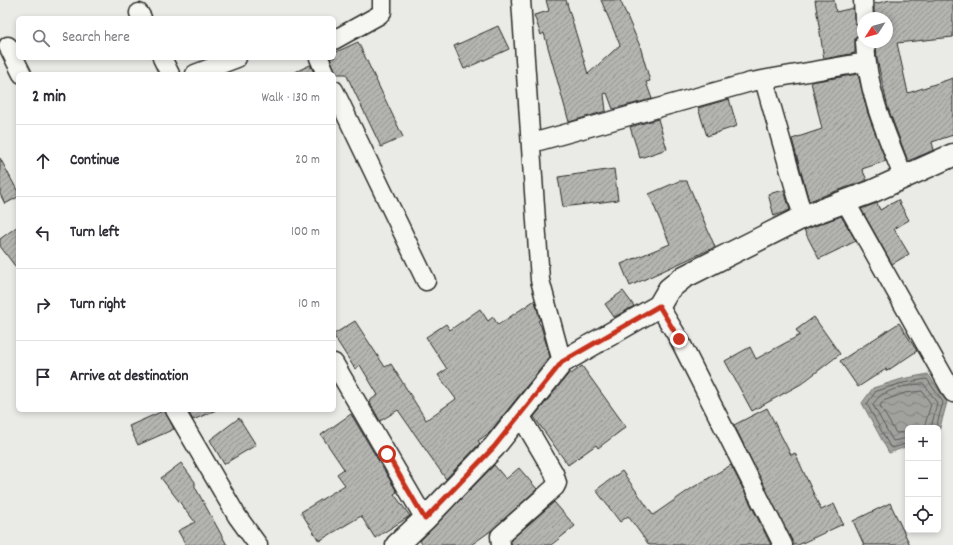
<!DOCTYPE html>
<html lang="en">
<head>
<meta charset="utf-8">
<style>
  body { margin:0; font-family:Dekko,sans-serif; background:#f2f2f3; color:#2b2b33 }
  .controls { position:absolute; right:12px; bottom:12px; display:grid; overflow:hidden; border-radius:6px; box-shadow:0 2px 6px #0003 }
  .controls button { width:36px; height:36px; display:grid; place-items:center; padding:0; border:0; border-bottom:1px solid #e1e1e2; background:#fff; color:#2b2b33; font:20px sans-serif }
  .compass { position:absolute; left:857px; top:12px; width:36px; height:36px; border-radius:50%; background:#fff; box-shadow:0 2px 6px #0003; rotate:234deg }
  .stop { position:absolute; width:12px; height:12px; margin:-9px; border:3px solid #c8321e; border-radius:50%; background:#fff }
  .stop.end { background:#c8321e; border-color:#fff; box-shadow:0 1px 4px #0008 }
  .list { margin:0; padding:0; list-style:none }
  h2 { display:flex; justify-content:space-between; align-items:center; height:52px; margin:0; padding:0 16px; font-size:17px }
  h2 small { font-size:13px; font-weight:400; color:#7c7c81 }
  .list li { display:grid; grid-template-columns:26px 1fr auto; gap:12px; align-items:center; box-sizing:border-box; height:72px; padding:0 16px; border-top:1px solid #e1e1e2 }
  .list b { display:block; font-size:15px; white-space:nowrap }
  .list em { font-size:13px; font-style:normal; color:#7c7c81 }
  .icon { flex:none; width:22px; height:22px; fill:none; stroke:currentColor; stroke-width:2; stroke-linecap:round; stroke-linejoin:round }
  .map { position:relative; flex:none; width:953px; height:545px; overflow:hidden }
  .search { position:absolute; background:#fff; box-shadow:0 2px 6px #0003; left:16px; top:16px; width:320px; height:44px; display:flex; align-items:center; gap:10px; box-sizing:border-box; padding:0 14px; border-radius:6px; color:#7c7c81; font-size:15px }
  .panel { position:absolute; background:#fff; box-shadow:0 2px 6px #0003; left:16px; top:72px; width:320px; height:340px; border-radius:6px }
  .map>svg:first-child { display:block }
  .water { fill:url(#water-waves); stroke:#727270 }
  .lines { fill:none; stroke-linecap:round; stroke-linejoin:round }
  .shore { stroke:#5a5a59; stroke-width:1 }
  .building { fill:url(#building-hatch); stroke:#2b2b2b }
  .street-casing { stroke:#2b2b2b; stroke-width:21 }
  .secondary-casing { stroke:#2b2b2b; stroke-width:25 }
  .street { stroke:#f6f6f2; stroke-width:18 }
  .secondary { stroke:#f6f6f2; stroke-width:22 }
  .route { stroke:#c8321e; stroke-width:5 }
</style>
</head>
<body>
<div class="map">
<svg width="953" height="545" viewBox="0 0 953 545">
  <defs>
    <pattern id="water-waves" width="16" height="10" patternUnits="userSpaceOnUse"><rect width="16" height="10" fill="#a1a19e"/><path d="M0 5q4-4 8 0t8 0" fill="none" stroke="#838381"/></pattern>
    <pattern id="building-hatch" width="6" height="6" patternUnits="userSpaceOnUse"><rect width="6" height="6" fill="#b4b4b1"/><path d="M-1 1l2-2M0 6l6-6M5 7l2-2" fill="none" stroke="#939390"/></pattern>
  </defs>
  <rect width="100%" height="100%" fill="#eaeae6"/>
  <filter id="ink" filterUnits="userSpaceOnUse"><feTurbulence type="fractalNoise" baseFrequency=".025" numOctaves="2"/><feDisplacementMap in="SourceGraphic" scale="8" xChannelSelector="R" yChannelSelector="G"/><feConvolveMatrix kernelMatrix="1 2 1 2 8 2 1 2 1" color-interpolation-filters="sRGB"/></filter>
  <g filter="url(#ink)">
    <path class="water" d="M928,374L947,402L938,435V428H908V446L889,453L862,403L873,388L902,379Z"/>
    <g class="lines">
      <path class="shore" d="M908,432L896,433L880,406L883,401L905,393L922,391L931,404L924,428
        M908,438L893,441L873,405C879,390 910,384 924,384L937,403L931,428
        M908,443L893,448L890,447L867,404L876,391L903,383L927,379L943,402L936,428"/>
    </g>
    <path class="building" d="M546,0H566L588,74L620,45L601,0H620L640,46L650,81L646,82L652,99L613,109L607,93L604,94L606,111L569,122L544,33L541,35L534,15L549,11Z
      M815,0H834L836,12L853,8L855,23L863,28V32L855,38V53L824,59Z
      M890,0H953V37L897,43L908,93L953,78V135L932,142L934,150L908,161L888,108L877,59L876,42H887V18H874V4Z
      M498,26L509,49L464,69L454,46Z
      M358,42L403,137L381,147L346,74H336L330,58H334V53Z
      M310,65L315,74H291Z
      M858,74L868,114L886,161L862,169L867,180L809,201L792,139L822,129L811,82Z
      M729,99L737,126L707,136L698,108Z
      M658,119L667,149L640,158L630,127Z
      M0,158L18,192V197L5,204L0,194Z
      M614,169L618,200L563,207L558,177Z
      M679,181H687L715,247L630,286L621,264L670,244L649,194Z
      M784,190L790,210L774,216L768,194Z
      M898,200L909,220L894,229L909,254L892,264L861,209L877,203L880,210Z
      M841,216L856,241L819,259L804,230Z
      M18,226V270L0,246V239Z
      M623,291L634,306L614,317L605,304Z
      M535,300L540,320L538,321L541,326L550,357L489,433L478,441L480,443L446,479L398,410L380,421L369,401L378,395L360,365L355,369L334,336V334L355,321L385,367L391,364L426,420L456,399L438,375L447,369L426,337L446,324L450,330L480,309L488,321L493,317L498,325Z
      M814,317L840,354L801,384L752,411L725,361L750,347L756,359L800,335L796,330Z
      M899,323L917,351L887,371L886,369L858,387L840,361Z
      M582,366L626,427L598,448L596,445L568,465L534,417L570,372L571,374Z
      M767,408L791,455L795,453L821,510L834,504L843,524L798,545H793L734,425Z
      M165,410L174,429L138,445L129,426Z
      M187,410H216L193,420Z
      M351,414L397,492L394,494L410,516L375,538L361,516L319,541L301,512L345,485L337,474L344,469L321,435Z
      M239,418L256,445L224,464L210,440Z
      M181,463L195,482V487L227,545H186L178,531L195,522L161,478Z
      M494,465L506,479L519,468L537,489L492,530L471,545H423L420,541Z
      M731,465L771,545H649L628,516L620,522L596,490L622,471L653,515L692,488Z
      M554,502L575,526L551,545H511V540Z
      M890,503L910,545H864L853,521Z"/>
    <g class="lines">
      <defs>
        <path id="street" d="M521,0L540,280L562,362
          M863,0L864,18
          M139,13L142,18
          M334,40L379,15L382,12V0
          M865,42C867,92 885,131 903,176
          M8,46L22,74
          M162,58L170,74
          M319,58L326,74
          M195,74L237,58
          M764,80L803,217
          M334,90L426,281
          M532,143L751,82L866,62
          M845,201L953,393
          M659,306L679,339L783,545
          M334,363L425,519
          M175,410L237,516L258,545
          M501,545L500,536L555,487L557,483L554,473L520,415"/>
        <path id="secondary" d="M397,545L425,519L494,447L562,362L659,306L669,289L684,277L803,217L871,192L953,155"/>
      </defs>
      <use href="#street" class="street-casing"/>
      <use href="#secondary" class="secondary-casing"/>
      <use href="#street" class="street"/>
      <use href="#secondary" class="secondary"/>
    </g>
  </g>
  <g class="lines" filter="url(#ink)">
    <path class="route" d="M387,454L425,519L494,447L562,362L659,306L679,339"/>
  </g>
</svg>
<div class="controls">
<button>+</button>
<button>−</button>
<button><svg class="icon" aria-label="locate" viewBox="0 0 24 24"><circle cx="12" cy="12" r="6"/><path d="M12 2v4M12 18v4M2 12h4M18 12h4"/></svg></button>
</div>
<svg class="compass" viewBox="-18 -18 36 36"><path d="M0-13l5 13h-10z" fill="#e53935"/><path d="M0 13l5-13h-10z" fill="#7c7c81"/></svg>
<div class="stop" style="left:387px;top:454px"></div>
<div class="stop end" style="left:679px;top:339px"></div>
<div class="search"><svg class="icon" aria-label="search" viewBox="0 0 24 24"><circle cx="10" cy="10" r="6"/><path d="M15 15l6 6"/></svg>Search here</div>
<section class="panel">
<h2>2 min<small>Walk · 130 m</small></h2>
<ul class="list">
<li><svg class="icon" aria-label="ahead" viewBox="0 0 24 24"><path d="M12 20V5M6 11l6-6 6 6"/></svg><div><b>Continue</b></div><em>20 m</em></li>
<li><svg class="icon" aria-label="left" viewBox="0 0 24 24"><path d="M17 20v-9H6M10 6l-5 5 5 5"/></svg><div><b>Turn left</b></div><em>100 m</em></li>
<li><svg class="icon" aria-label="right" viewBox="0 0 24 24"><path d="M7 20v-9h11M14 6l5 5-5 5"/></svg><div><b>Turn right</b></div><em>10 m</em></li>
<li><svg class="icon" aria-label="arrive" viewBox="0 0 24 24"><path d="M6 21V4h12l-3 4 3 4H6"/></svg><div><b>Arrive at destination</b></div></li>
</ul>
</section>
</div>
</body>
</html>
